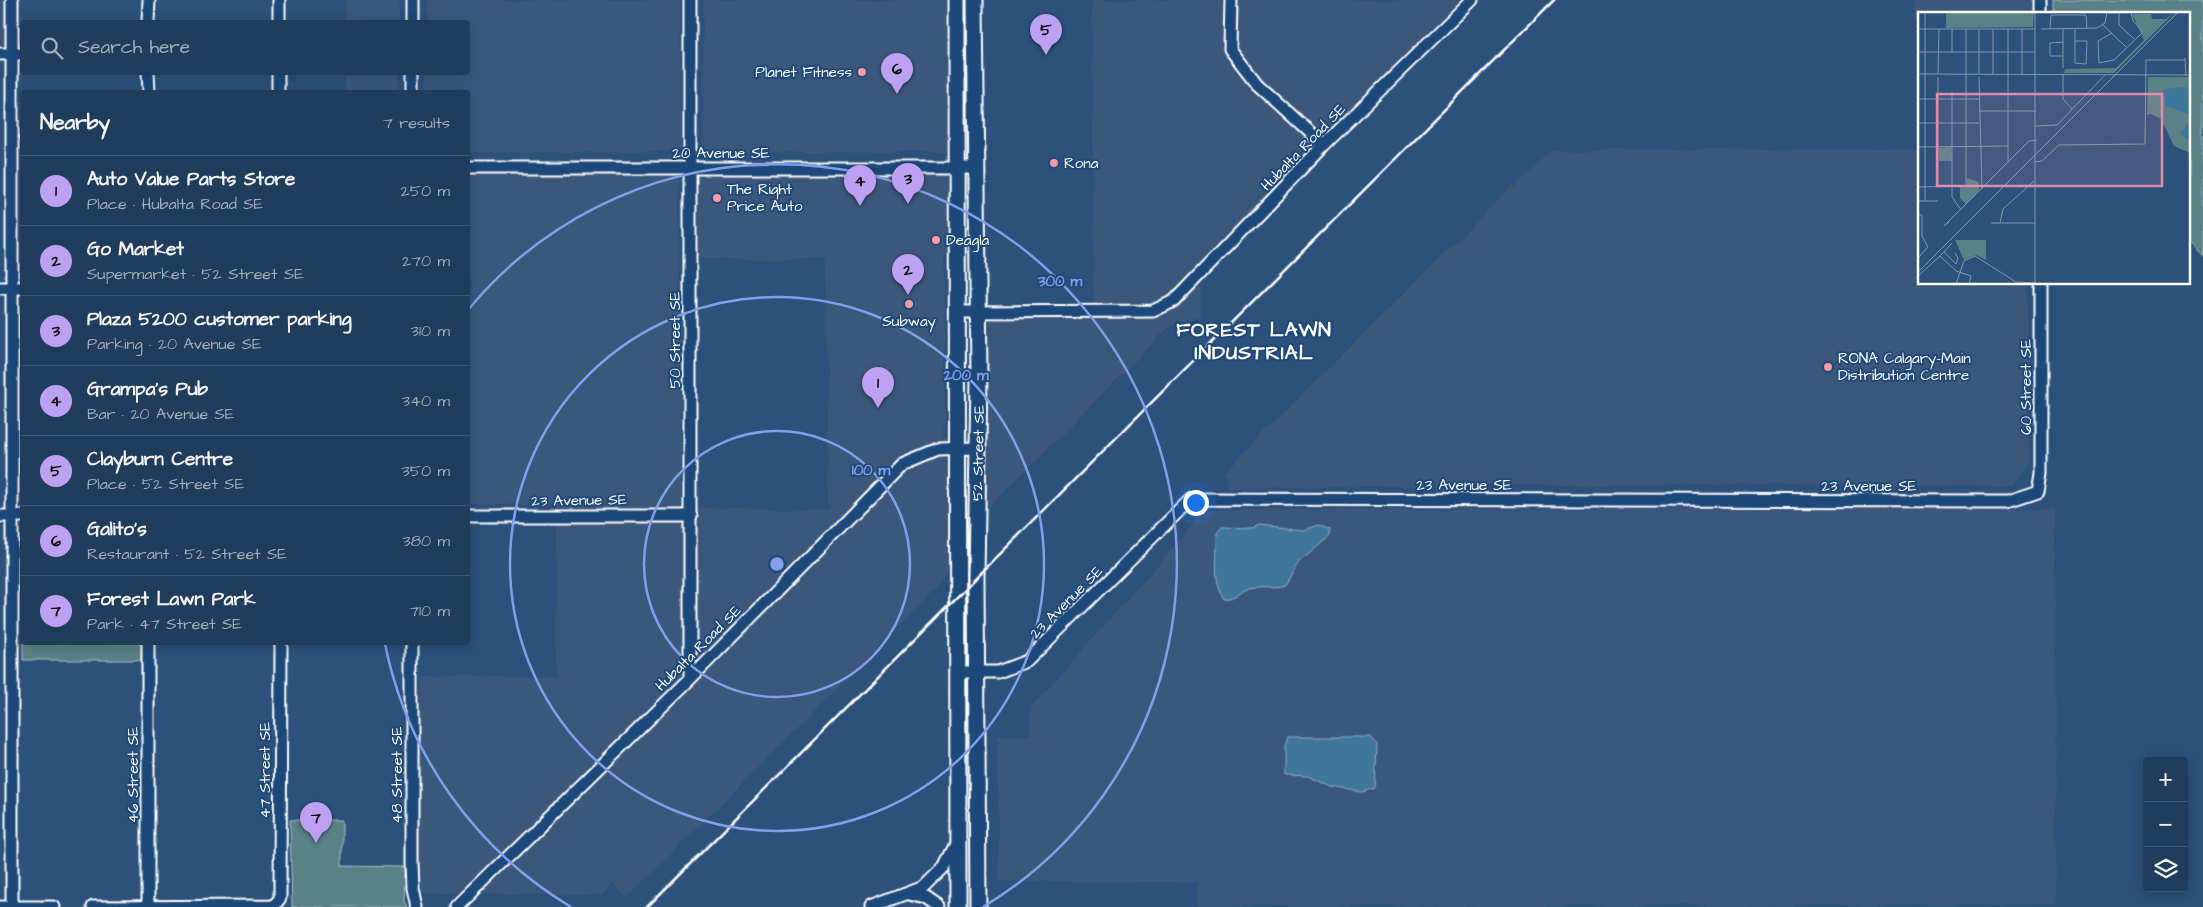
<!DOCTYPE html>
<html lang="en">
<head>
<meta charset="utf-8">
<style>
  body { margin:0; font-family:"Architects Daughter",sans-serif; background:#294462; color:#f1f3f6 }
  .controls { position:absolute; right:15px; bottom:15px; display:grid; overflow:hidden; border-radius:5px; box-shadow:0 2px 12px #0003 }
  .controls button { width:45px; height:45px; display:grid; place-items:center; padding:0; border:0; border-bottom:1px solid #3e5672; background:#213d5c; color:#f1f3f6; font:25px sans-serif }
  .you { position:absolute; left:1195px; top:502px; width:18px; height:18px; margin:-12px; border:4px solid #fff; border-radius:50%; background:#1a73e8; box-shadow:0 0 0 8px #1a73e833 }
  .badge { display:grid; place-items:center; width:32px; height:32px; border-radius:50%; background:#bca0f2; color:#111; font-size:16px; font-weight:700 }
  .pin { position:absolute; translate:-50% -41px; filter:drop-shadow(0 1px 2px #0008) }
  .pin::after { content:''; position:absolute; top:26px; width:18px; height:15px; background:inherit; clip-path:polygon(0 0,100% 0,50% 100%) }
  .list { margin:0; padding:0; list-style:none }
  h2 { display:flex; justify-content:space-between; align-items:center; height:65px; margin:0; padding:0 20px; font-size:21px }
  h2 small { font-size:16px; font-weight:400; color:#a2aebb }
  .list li { display:grid; grid-template-columns:32px 1fr auto; gap:15px; align-items:center; box-sizing:border-box; height:70px; padding:0 20px; border-top:1px solid #3e5672 }
  .list b { display:block; font-size:19px; white-space:nowrap }
  .list p { margin:0; font-size:16px; white-space:nowrap; color:#a2aebb }
  .list em { font-size:16px; font-style:normal; color:#a2aebb }
  .icon { flex:none; width:28px; height:28px; fill:none; stroke:currentColor; stroke-width:2; stroke-linecap:round; stroke-linejoin:round }
  .map { position:relative; flex:none; width:2203px; height:907px; overflow:hidden }
  .search { position:absolute; background:#213d5c; box-shadow:0 2px 12px #0003; left:20px; top:20px; width:450px; height:55px; display:flex; align-items:center; gap:12px; box-sizing:border-box; padding:0 18px; border-radius:5px; color:#a2aebb; font-size:19px }
  .panel { position:absolute; background:#213d5c; box-shadow:0 2px 12px #0003; left:20px; top:90px; width:450px; height:555px; border-radius:5px }
  .map>svg:first-child { display:block }
  .built { fill:#3b597c }
  .green { fill:#5a8187; stroke:#acc0c3 }
  .water { fill:#3f769c; stroke:#8cadc4 }
  .lines { fill:none; stroke-linecap:round; stroke-linejoin:round }
  .minor-casing { stroke:#fff; stroke-width:15 }
  .major-casing { stroke:#fff; stroke-width:19 }
  .minor { stroke:#1f4a7a; stroke-width:11 }
  .major { stroke:#1f4a7a; stroke-width:15 }
  .rail { stroke:#fff; stroke-width:2.5 }
  .ring { fill:none; stroke:#839eea; stroke-width:2.5 }
  .poi-dot { fill:#ff9aa2; stroke:#1f4a7a; stroke-width:2 }
  .labels { text-anchor:middle; stroke-width:4; stroke-linejoin:round; paint-order:stroke }
  .poi-label { font-size:15px; fill:#fff; stroke:#1f4a7a; text-anchor:start }
  .street-label { font-size:15px; fill:#fff; stroke:#1f4a7a }
  .district-label { font-size:20px; font-weight:bold; letter-spacing:1px; fill:#fff; stroke:#1f4a7a }
  .inset-road { fill:none; stroke:#8097b0; stroke-width:1 }
  .view { fill:#e08cad; fill-opacity:0.15; stroke:#e08cad; stroke-width:2.5 }
  .inset-edge { fill:none; stroke:#fff; stroke-width:2.5 }
  .centre { fill:#839eea; stroke:#1f4a7a; stroke-width:2.5 }
  .ring-label { font-size:15px; text-anchor:middle; font-weight:bold; fill:#839eea; stroke:#1f4a7a; stroke-width:4; stroke-linejoin:round; paint-order:stroke }
</style>
</head>
<body>
<div class="map">
<svg width="2203" height="907" viewBox="0 0 2203 907">
  <rect width="100%" height="100%" fill="#2c517b"/>
  <filter id="ink" filterUnits="userSpaceOnUse"><feTurbulence type="fractalNoise" baseFrequency=".02" numOctaves="2"/><feDisplacementMap in="SourceGraphic" scale="10" xChannelSelector="R" yChannelSelector="G"/><feConvolveMatrix kernelMatrix="1 2 1 2 8 2 1 2 1" color-interpolation-filters="sRGB"/></filter>
  <g filter="url(#ink)">
    <path class="built" d="M0,0H12V54H0Z
      M345,0H399V22H345Z
      M427,0H680L681,151L468,153V92H427V73L468,72V22H427Z
      M703,0H946L947,153L936,151L703,153Z
      M1092,0H1472L1202,273L1200,316L1169,327L987,509L935,591L627,898L613,883L602,895L420,893L412,863L422,677L556,676L557,504H468V174L679,173L681,507L827,510L831,507L828,502L825,259H698L699,173L947,168L946,182L950,189V255H944L945,421L942,438H988L989,315L1094,311Z
      M1915,0H2033V14H1919V22H1916Z
      M345,73H399V92H345Z
      M1919,149V284H2028L2029,460L2012,486L1514,485L1228,488L1224,473L1514,184V188L1552,150Z
      M2055,509L2056,905L1197,907L1196,882L999,881L998,735H1031V708L1194,524V517L1200,510Z"/>
    <path class="green" d="M2053,0H2203V256L2189,241V14H2053Z
      M23,643H141V660H23Z
      M290,820H342V866L405,867L404,901L407,907H292Z"/>
    <path class="water" d="M1259,525L1303,530L1319,525L1330,530V536L1299,562L1285,585C1273,589 1257,584 1245,590C1235,594 1238,597 1224,599C1212,580 1218,554 1217,533L1222,527L1252,528Z
      M1287,737H1371L1377,744L1375,788L1362,792L1332,787L1308,776L1284,775V747Z"/>
    <g class="lines">
      <defs>
        <path id="minor" d="M413,0V22
          M690,0V679
          M1231,0L1230,49L1257,84L1324,145
          M2040,0V14
          M148,22L149,0
          M279,22V0
          M0,54H22
          M148,72L149,92
          M413,72V92
          M278,92V72
          M468,168H975
          M0,288H22
          M958,312L1153,311L1174,301L1324,145L1472,0
          M0,516H22
          M468,516H691
          M148,642V907
          M412,642V863L413,888L417,907
          M958,672H998L1027,661L1191,499L2008,501L2038,491L2041,473V284
          M909,894L926,898L939,907
          M0,907H54
          M12,907V0
          M93,907L274,906L280,898L281,642
          M457,907L690,679L902,464L938,449L978,448
          M871,907L924,887L944,867L957,842"/>
        <path id="major" d="M957,0L958,907
          M975,0L979,376L976,578L978,907"/>
      </defs>
      <use href="#minor" class="minor-casing"/>
      <use href="#major" class="major-casing"/>
      <use href="#minor" class="minor"/>
      <use href="#major" class="major"/>
      <path class="rail" d="M647,907L1554,0"/>
    </g>
  </g>
  <g class="ring">
    <circle cx="777" cy="564" r="133"/>
    <circle cx="777" cy="564" r="267"/>
    <path d="M571 907A400 400 0 0 1 385 644M468 310A400 400 0 1 1 983 907"/>
  </g>
  <g class="poi-dot">
    <circle cx="862" cy="72" r="5"/>
    <circle cx="1054" cy="163" r="5"/>
    <circle cx="717" cy="198" r="5"/>
    <circle cx="936" cy="240" r="5"/>
    <circle cx="909" cy="304" r="5"/>
    <circle cx="1828" cy="367" r="5"/>
  </g>
  <g class="labels">
    <g class="poi-label">
      <text x="852" y="77" text-anchor="end">Planet Fitness</text>
      <text x="1064" y="168">Rona</text>
      <text x="727" y="194">The Right<tspan x="727" dy="17">Price Auto</tspan></text>
      <text x="946" y="245">Deagla</text>
      <text x="909" y="326" text-anchor="middle">Subway</text>
      <text x="1838" y="363">RONA Calgary–Main<tspan x="1838" dy="17">Distribution Centre</tspan></text>
    </g>
    <g class="street-label">
      <text transform="translate(1303 147) rotate(-46)" y="5">Hubalta Road SE</text>
      <text x="721" y="158">20 Avenue SE</text>
      <text transform="translate(675 340) rotate(-90)" y="5">50 Street SE</text>
      <text transform="translate(2026 387) rotate(-90)" y="5">60 Street SE</text>
      <text transform="translate(978 453) rotate(-89)" y="5">52 Street SE</text>
      <text x="1464" y="490">23 Avenue SE</text>
      <text x="1869" y="491">23 Avenue SE</text>
      <text transform="translate(579 500) rotate(-1)" y="5">23 Avenue SE</text>
      <text transform="translate(1066 602) rotate(-45)" y="5">23 Avenue SE</text>
      <text transform="translate(698 648) rotate(-45)" y="5">Hubalta Road SE</text>
      <text transform="translate(265 770) rotate(-90)" y="5">47 Street SE</text>
      <text transform="translate(133 775) rotate(-90)" y="5">46 Street SE</text>
      <text transform="translate(397 775) rotate(-90)" y="5">48 Street SE</text>
    </g>
    <g class="district-label">
      <text x="1254" y="336">FOREST LAWN<tspan x="1254" dy="23">INDUSTRIAL</tspan></text>
    </g>
  </g>
  <g transform="translate(1918 12)">
    <rect width="272" height="272" fill="#2c517b"/>
    <path d="M28,0H116L115,15L28,16ZM257,0L196,61H146L147,57L198,56L226,28L214,2H233L234,7H248ZM230,65H272V141L256,134L243,107L233,102L229,103ZM33,135L34,149H21V136ZM49,166L61,170V178L48,192L42,186V175H49ZM37,228H68V248L58,243L46,248Z" fill="#5a8187"/>
    <path d="M259,75L272,76V103L248,94L245,78ZM272,108V129L262,122Z" fill="#3f769c"/>
    <path class="inset-road" d="M7,0V189M189,1L245,0M201,1V13L216,27M185,13L208,35M0,17H117M34,17V40M90,17V151M104,17V62M123,17L179,16L187,11L189,0M132,17L133,3H168L169,17M145,17V56M157,17V51L168,52L169,29H157M194,21L180,29L181,51L196,48L225,20L215,9L213,1M0,40H117M145,44H132V31L145,30M267,46L268,64M0,62L273,63M20,62L21,17M61,62V17M145,62V87L154,97M75,63V17M61,65L64,177M34,80V185L43,198M0,87H61M61,99H118M0,111H61M117,114L139,113L187,63M0,135L90,134M117,150L124,149L141,133L227,132L228,48H267M20,174V65M0,175L48,174V17M0,189H20M0,202L4,203V224L10,235L0,246M31,210L26,214L111,129L119,128M73,211H117M82,211L85,197L116,169M26,240L38,252L40,246L37,241M22,244L34,231M0,260L260,0M0,264L22,244L38,259L53,264L51,272M38,272L46,249L57,244L98,270L118,271M117,272V0"/>
    <path class="view" d="M19,82H244V174H19Z"/>
    <rect width="272" height="272" class="inset-edge"/>
  </g>
  <circle cx="777" cy="564" r="8" class="centre"/>
  <g class="ring-label">
    <text x="1060" y="286">300 m</text>
    <text x="966" y="380">200 m</text>
    <text x="871" y="475">100 m</text>
  </g>
</svg>
<div class="controls">
<button>+</button>
<button>−</button>
<button><svg class="icon" aria-label="layers" viewBox="0 0 24 24"><path d="M12 4l9 5-9 5-9-5zM3 14l9 5 9-5"/></svg></button>
</div>
<div class="you"></div>
<div class="pin badge" style="left:878px;top:408px">1</div>
<div class="pin badge" style="left:908px;top:295px">2</div>
<div class="pin badge" style="left:908px;top:204px">3</div>
<div class="pin badge" style="left:860px;top:206px">4</div>
<div class="pin badge" style="left:1046px;top:55px">5</div>
<div class="pin badge" style="left:897px;top:94px">6</div>
<div class="pin badge" style="left:316px;top:843px">7</div>
<div class="search"><svg class="icon" aria-label="search" viewBox="0 0 24 24"><circle cx="10" cy="10" r="6"/><path d="M15 15l6 6"/></svg>Search here</div>
<section class="panel">
<h2>Nearby<small>7 results</small></h2>
<ul class="list">
<li><span class="badge">1</span><div><b>Auto Value Parts Store</b><p>Place · Hubalta Road SE</p></div><em>250 m</em></li>
<li><span class="badge">2</span><div><b>Go Market</b><p>Supermarket · 52 Street SE</p></div><em>270 m</em></li>
<li><span class="badge">3</span><div><b>Plaza 5200 customer parking</b><p>Parking · 20 Avenue SE</p></div><em>310 m</em></li>
<li><span class="badge">4</span><div><b>Grampa's Pub</b><p>Bar · 20 Avenue SE</p></div><em>340 m</em></li>
<li><span class="badge">5</span><div><b>Clayburn Centre</b><p>Place · 52 Street SE</p></div><em>350 m</em></li>
<li><span class="badge">6</span><div><b>Galito's</b><p>Restaurant · 52 Street SE</p></div><em>380 m</em></li>
<li><span class="badge">7</span><div><b>Forest Lawn Park</b><p>Park · 47 Street SE</p></div><em>710 m</em></li>
</ul>
</section>
</div>
</body>
</html>
